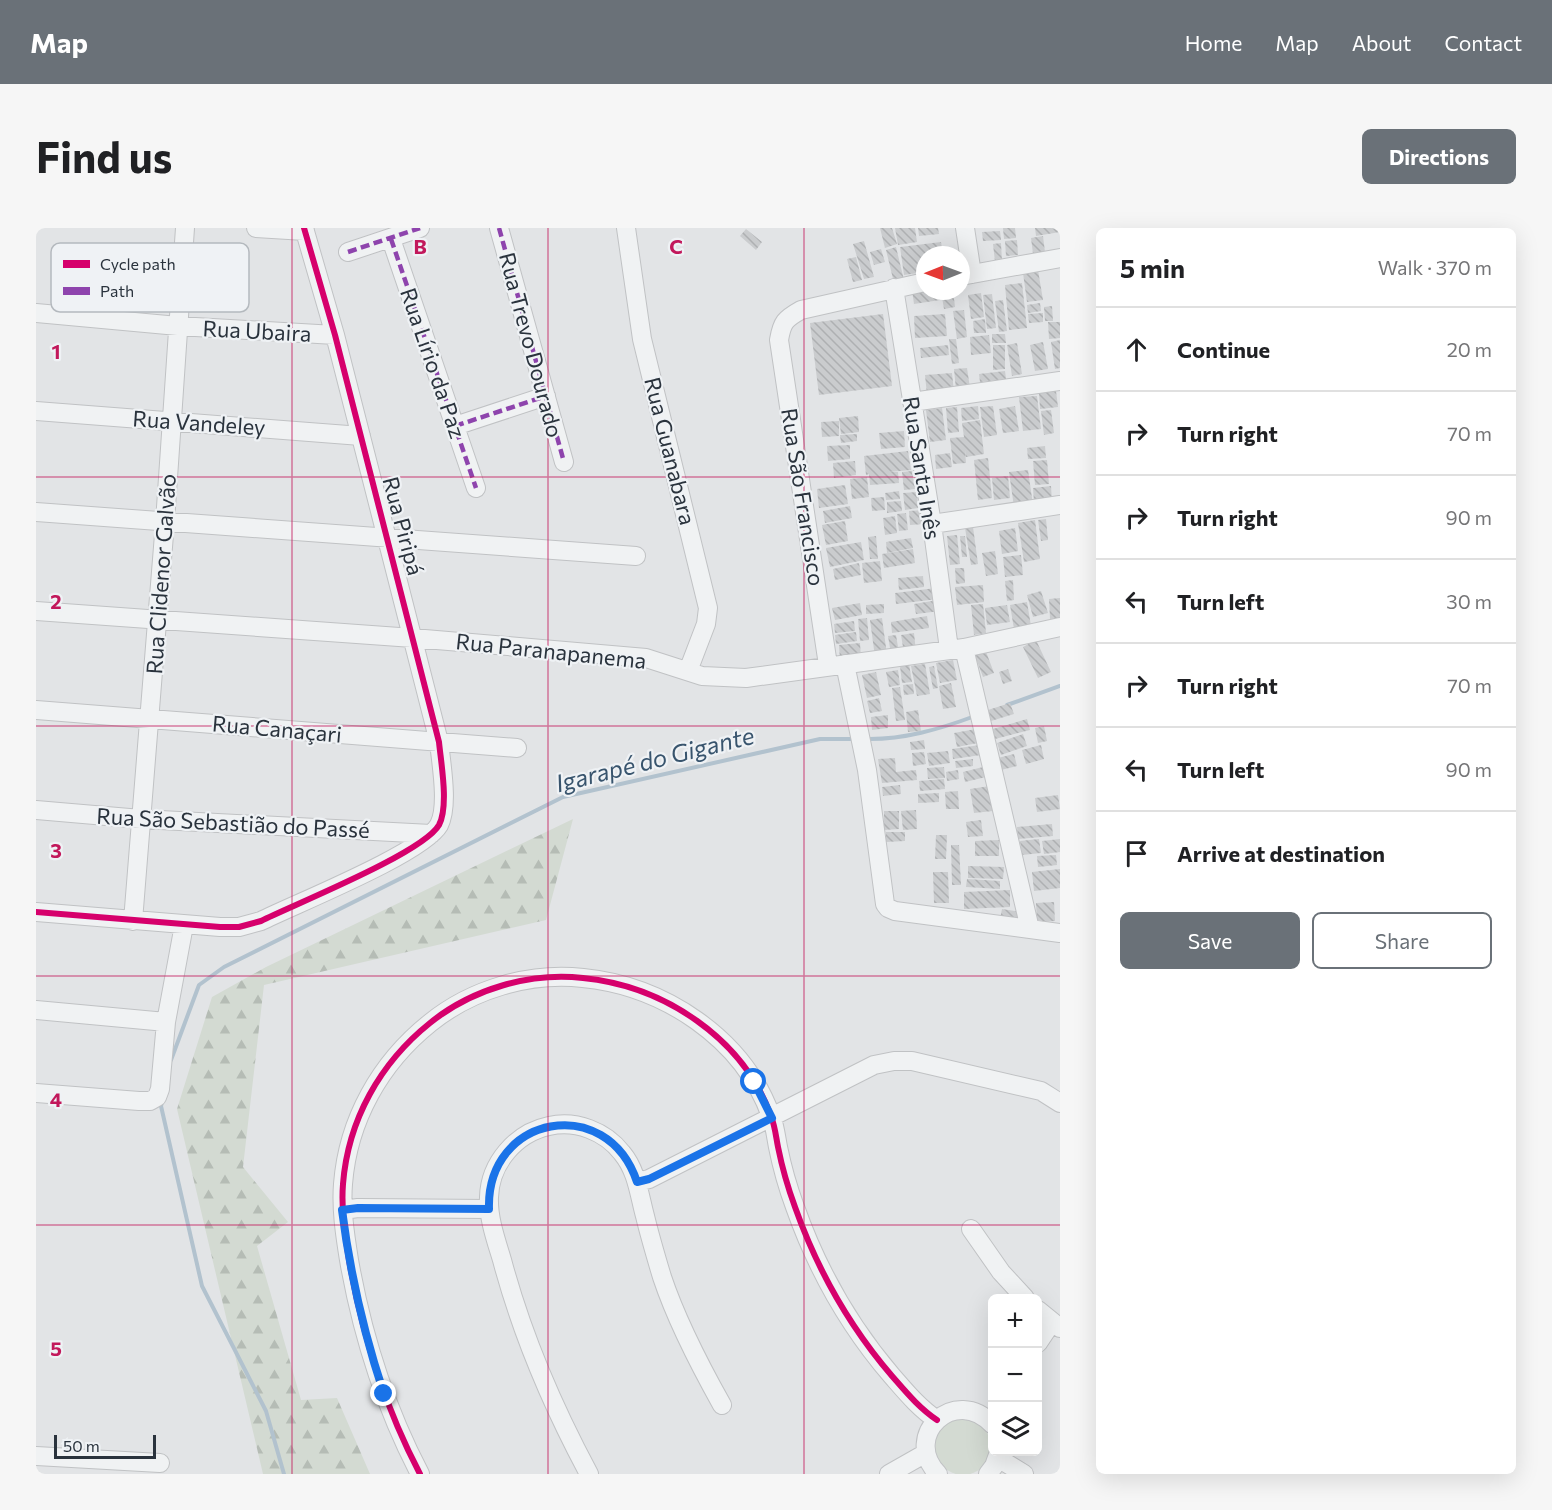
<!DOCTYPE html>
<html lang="en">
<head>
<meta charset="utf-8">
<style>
  body { margin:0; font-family:Commissioner,sans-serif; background:#f6f6f6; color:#202124 }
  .controls { position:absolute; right:18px; bottom:18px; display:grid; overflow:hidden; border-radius:9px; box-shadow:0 6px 24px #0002 }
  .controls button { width:54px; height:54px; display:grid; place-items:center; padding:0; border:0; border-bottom:2px solid #e0e0e0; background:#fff; color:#202124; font:30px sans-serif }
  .compass { position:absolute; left:880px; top:18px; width:54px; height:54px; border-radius:50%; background:#fff; box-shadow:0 6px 24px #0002; rotate:269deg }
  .scale { position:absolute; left:18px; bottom:15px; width:102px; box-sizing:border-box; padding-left:6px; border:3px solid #2a333d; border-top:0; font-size:16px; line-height:21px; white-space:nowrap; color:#2a333d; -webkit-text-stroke:4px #eff2f5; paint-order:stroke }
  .stop { position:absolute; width:18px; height:18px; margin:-14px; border:4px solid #1a73e8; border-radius:50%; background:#fff }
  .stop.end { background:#1a73e8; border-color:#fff; box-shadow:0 2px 6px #0008 }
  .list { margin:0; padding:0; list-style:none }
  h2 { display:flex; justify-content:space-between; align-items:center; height:78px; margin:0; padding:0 24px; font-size:26px }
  h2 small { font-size:20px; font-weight:400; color:#757577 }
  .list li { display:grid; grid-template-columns:39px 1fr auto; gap:18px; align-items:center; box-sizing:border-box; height:84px; padding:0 24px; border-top:2px solid #e0e0e0 }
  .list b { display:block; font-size:22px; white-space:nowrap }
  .list em { font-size:20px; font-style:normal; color:#757577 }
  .actions { display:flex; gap:12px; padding:18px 24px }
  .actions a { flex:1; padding:14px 0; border:2px solid #6a7178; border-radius:9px; text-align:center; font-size:21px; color:#6a7178 }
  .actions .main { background:#6a7178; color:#fff }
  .icon { flex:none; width:33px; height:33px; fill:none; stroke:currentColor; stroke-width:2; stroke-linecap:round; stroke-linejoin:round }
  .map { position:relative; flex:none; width:1024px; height:1246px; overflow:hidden; border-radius:9px }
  header { display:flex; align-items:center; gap:36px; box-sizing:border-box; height:84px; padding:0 30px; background:#6a7178; color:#fff }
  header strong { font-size:28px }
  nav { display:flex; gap:33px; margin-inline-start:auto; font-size:21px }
  .intro { display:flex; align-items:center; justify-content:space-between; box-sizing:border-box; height:144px; padding:0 36px }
  h1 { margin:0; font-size:42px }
  .button { padding:15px 27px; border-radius:9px; background:#6a7178; color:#fff; font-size:21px; font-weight:700 }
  main { display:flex; gap:36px; padding:0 36px }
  aside { flex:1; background:#fff; border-radius:9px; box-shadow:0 6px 24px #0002 }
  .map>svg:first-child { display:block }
  .green { fill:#d3dad2 }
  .forest { fill:url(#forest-firs) }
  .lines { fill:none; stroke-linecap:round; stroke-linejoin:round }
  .stream { stroke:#b2c2ce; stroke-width:4 }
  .building { fill:url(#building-back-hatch) }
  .minor-casing { stroke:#c0c2c4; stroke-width:20 }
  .minor { stroke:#f0f2f3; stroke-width:18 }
  .quiet { stroke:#8e44ad; stroke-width:4.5; stroke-dasharray:9 4.5; stroke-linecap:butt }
  .cycleway-casing { stroke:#eff2f5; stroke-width:10 }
  .cycleway { stroke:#d6006c; stroke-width:6 }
  .route { stroke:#1a73e8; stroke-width:8 }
  .grid { fill:none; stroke:#c2185b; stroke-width:1.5; stroke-opacity:0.55 }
  .labels { text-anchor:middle; stroke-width:4.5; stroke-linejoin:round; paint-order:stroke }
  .street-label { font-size:22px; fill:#2a333d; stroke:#eff2f5 }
  .water-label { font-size:24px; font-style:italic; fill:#38546d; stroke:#eff2f5 }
  .key { fill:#eff2f5; stroke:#b4b9be; stroke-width:1.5 }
  .key-label { font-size:16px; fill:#2a333d }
  .grid-label { font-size:20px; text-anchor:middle; font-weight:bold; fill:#c2185b; stroke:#eff2f5; stroke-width:4.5; stroke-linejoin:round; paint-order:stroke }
</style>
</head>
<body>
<header>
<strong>Map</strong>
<nav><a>Home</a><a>Map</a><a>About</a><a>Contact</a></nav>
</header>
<div class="intro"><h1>Find us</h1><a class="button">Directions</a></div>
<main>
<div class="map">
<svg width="1024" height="1246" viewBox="0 0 1024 1246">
  <defs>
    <pattern id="forest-firs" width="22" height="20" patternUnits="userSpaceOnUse" patternTransform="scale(1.5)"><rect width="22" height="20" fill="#d3dad2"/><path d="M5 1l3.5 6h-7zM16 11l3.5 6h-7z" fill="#b5bcb5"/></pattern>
    <pattern id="building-back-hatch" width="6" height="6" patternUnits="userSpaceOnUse" patternTransform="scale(1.5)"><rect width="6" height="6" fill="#caccce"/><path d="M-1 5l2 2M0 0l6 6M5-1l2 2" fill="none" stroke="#aeb0b2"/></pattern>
  </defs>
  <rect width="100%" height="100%" fill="#e2e4e6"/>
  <path class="green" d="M899 1219a28 28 0 1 1 56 0a28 28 0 1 1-56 0Z"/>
  <path class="forest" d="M537,591L510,692L228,757L207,939L252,994L221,1018L265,1172L301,1170L334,1246H227L141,881L176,769L230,739Z"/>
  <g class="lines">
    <path class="stream" d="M971,477L1024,458
      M829,511C867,512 904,501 939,488
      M135,832L163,757L188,739L527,569L784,511H819
      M126,874L125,878L166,1058L230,1183L248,1246"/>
  </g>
  <path class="building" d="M844,0H856L861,16L849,20Z
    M859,0H879L881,14L862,17Z
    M882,0H902L903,6L883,8Z
    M967,0H979L980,10L968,11Z
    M999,0H1024V4L1000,8Z
    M710,1L726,14L720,22L704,8Z
    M964,3L965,12L947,13L946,4Z
    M1007,8L1009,24L997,26L995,10Z
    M981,12L982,27L970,28L969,13Z
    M828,13L838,49L828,51L817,16Z
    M905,14L907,27H889V44L868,47L864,19Z
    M965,15L966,33L959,34L957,16Z
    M860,19L868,52L858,55L850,22Z
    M845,21L849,34L838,37L834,24Z
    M820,29L826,52L817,54L811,31Z
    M1002,42L1007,72L991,74L987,45Z
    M986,55L991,100L973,102L969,57Z
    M876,62L903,63L904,72L878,76Z
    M905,63H917L919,79L908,81Z
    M945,65L948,89L935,91L932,67Z
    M956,66L960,100L951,101L947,67Z
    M967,72L971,103L963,104L959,73Z
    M1004,75L1005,83L992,85L991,77Z
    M1016,78L1017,93H1009L1008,79Z
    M928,82L931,109L921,111L917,83Z
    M1007,85V94L993,95L992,86Z
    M847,86L856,158L783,167L774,95Z
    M909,86L911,108L879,110L878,88Z
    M949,91L950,105H938L937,93Z
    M1012,94H1024V110L1013,111Z
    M956,106H969L970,115H956Z
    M953,107L955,125L935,127L934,109Z
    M913,111H920L923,135L916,136Z
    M1024,112V140L1019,141L1015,114Z
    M1007,114L1012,141L999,143L994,117Z
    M981,115L986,146L976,148L971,117Z
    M912,117L913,127L885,130L884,120Z
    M957,117H969V141L957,142Z
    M931,140L934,160L920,162L918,141Z
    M969,143L970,151L944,154L943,146Z
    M916,145L918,164L891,167L889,147Z
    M1020,163L1022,179L1004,181L1003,165Z
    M1001,168L1005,201L987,203L983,169Z
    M942,178L943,191L926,193L925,180Z
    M957,178L961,207L948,209L944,179Z
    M979,178L983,203L967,205L963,181Z
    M921,179L923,204L912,205L910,180Z
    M906,180L910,212L894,214L890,182Z
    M1015,182L1018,205L1008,207L1005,183Z
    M822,188L823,204L805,206L803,190Z
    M944,192L948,226L930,229L929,222L930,235L917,236L914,210L928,209L926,195Z
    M803,193V208L786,209L785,194Z
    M868,203L869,219L845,221L843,205Z
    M821,206V213L805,215L804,207Z
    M814,217V231L792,233L791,218Z
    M1009,218L1010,230L992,231L991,220Z
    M872,223L875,242L853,244H862L863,255L834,257L833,246L830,247L828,228Z
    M914,225L916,239L900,241L899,227Z
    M952,230L956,270L942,272L938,232Z
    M1011,232L1013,256L999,257L997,233Z
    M819,233L820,247L798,250L797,235Z
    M992,242L997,277L978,279L973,244Z
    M876,243L879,261L868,262L866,244Z
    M972,248L974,270L958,272L956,250Z
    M831,249L833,269L816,271L814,251Z
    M809,257L812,276L783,280L781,261Z
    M1015,258L1016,274L998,275L997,260Z
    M863,263L864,271L850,272L849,265Z
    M881,264L882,280L869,282L867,265Z
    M848,269L849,282L836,283L835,270Z
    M865,273L866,283L851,285V274Z
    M814,278L816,290L789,295L787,283Z
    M888,282L889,296L874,297L873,283Z
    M870,285L872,302L863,303L861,286Z
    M859,288L861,305L849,307L847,290Z
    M1010,291L1012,312L1005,313L1002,292Z
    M999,292L1004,331L988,334L982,295Z
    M809,293L812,313L790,317L786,297Z
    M937,299L942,336L935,337L929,300Z
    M979,300L982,323L966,326L963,303Z
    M921,307L924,336L914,337L911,308Z
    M840,308L842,331H834L832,309Z
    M924,308H929L931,329H926Z
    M875,310L877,320L851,325L850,314Z
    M825,314L828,332L794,339L790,320Z
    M877,321L879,335L848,340L846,326Z
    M959,323L962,346L950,348L946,325Z
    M985,327L987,347L969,349L967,329Z
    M844,333L846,353L828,355L826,335Z
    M823,335L825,347L799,352L797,341Z
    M919,340H928L929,355L920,356Z
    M887,348L888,359L863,362L862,350Z
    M977,352L978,372L971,373L969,353Z
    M947,357L948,374L921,377L919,359Z
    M900,360L902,371L860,376L859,365Z
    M1005,363L1012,385L997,389L991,367Z
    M1024,370V390L1014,391L1013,371Z
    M902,372L904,383L880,386L878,376Z
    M991,374L995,398L978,401L974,377Z
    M824,375L826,387L799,392L796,380Z
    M848,376V385L830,386V377Z
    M947,376L950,405L938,407L935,377Z
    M971,377L974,394L951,397L949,380Z
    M891,388L893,400L856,405L855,394Z
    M831,390L833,412L824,413L822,391Z
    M846,390L851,427L839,429L834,392Z
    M818,393L819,403L799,405L798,396Z
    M820,404L821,413L800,416L799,407Z
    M878,405L880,424L868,425L865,407Z
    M860,407L863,425L855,426L852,408Z
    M1000,412L1015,444L1002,450L987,419Z
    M824,415L825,431L804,433L803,417Z
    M949,421L958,445L947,449L938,425Z
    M917,432L921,452L904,455L900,435Z
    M873,436L876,454L866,455L864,438Z
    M889,436L894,466L881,468L875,438Z
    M898,438L902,460L897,461L893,439Z
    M972,441L976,453L967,456L963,444Z
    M862,442L864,457L853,459L850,444Z
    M840,444L845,467L831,470L826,447Z
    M915,455L920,479L907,481L903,458Z
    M877,456L878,466L868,467L867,457Z
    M864,459L869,492L860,493L856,460Z
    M843,470L846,483L834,485L831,473Z
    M974,475L978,486L955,493L952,482Z
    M882,482L885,503L872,504L870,484Z
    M852,487V500L836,502L835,489Z
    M991,491L994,502L959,511L957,501Z
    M1008,498L1011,513L1002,515L999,500Z
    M940,501L942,515L921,519L918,505Z
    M987,506L991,518L965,527L961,515Z
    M888,512L889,521L875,522L874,514Z
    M944,517L945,527L917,531L916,521Z
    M1005,517L1008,531L990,536L986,522Z
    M912,523L914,535L893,538L891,525Z
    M888,524L890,536L877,538L876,525Z
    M978,526L981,538L965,542L962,530Z
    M859,530L860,544L880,542L881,552L846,555L842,531Z
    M937,531V538L920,540L919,533Z
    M908,539L909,550L892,551L891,540Z
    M947,539L950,549L929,554L927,544Z
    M922,542L923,551L911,553L910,544Z
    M908,551L909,561L884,563L883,553Z
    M864,557L865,566L847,568L846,559Z
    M954,558L957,583L938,585L934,561Z
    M922,563L923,581H910L909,564Z
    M903,565V574L882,575V566Z
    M1022,567L1024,581L1001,584L999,570Z
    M880,582L881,601L867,602L865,583Z
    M848,583H863V601L848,602Z
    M945,592L947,608L932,609L930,594Z
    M1016,596L1017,608L982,611L981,599Z
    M850,604H869V613L850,614Z
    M900,607H911L910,631H899Z
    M1003,611L1005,625L986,627L984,613Z
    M1024,611V624L1008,626L1006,613Z
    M963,612V628H939V613Z
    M915,617H923L925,657H916Z
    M1020,627L1021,637L1002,639L1001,628Z
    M932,638L968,639L967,651L932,650Z
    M1024,641V660L998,663L996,644Z
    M897,644H912L913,675H898Z
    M931,651L964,653V661L930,659Z
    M974,662V679L928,681V664Z
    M1018,674L1019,693L1001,694L1000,675Z
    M966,681L985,684L984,694L964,691Z"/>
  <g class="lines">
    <defs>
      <path id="minor" d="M220,0L269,3
        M463,0L528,234
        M590,0L606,111L672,380L670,396L652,443
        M929,0L936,46
        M355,11L440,260
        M312,24L384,0
        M925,48L1024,30
        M858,60L896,296L913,421
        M0,85L142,98L299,107
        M876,174L1024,153
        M0,183L325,208
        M419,198L510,168
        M0,284L600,328
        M896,296L1024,277
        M0,383L377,410L610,430L666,448L710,450L928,420L1024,399
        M928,420L994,701
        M809,436L831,542L849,676L852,680L859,683L1024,705
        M792,437L743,112C746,94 749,91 765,82L889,54
        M0,482L481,520
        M0,582L105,591L395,606
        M0,684L184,699H203L225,693C259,676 387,625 403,597C413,578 405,535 403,514L299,107L268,0
        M97,693L129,294L149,0
        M0,782L130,794
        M0,865L103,873H114L121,869L124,861L130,794L148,697
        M601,954L613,951L838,837L858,833H876L1005,863L1024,875
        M307,982L322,980L453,981
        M935,1001L965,1044L989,1070
        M1002,1082L1024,1100
        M1002,1115L1016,1094
        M0,1228L124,1235
        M962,1230L988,1246
        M384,1246C349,1179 326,1106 313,1032C309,1007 305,981 307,956C312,892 344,835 394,795C436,761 494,744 547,750C628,758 707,810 735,888C739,898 740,909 742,919C746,939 752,960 759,979C781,1041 813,1098 856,1148C870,1164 883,1180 901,1192
        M553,1246C516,1177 486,1107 466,1032C460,1012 452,990 453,969C454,935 480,905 513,898C540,892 569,903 586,925C601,943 603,966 609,988C614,1009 620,1029 626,1049C641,1094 663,1136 686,1177
        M853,1246L890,1225
        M902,1246C865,1208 919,1156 957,1197
        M952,1246L958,1238L963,1224"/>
    </defs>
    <use href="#minor" class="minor-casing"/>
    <use href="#minor" class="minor"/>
    <path class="quiet" d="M463,0L528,234
      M355,11L440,260
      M312,24L384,0
      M419,198L510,168"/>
    <defs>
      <path id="cycleway" d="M0,684L184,699H203L225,693C259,676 387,625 403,597C413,578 405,535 403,514L299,107L268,0
        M384,1246C349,1179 326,1106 313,1032C309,1007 305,981 307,956C312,892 344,835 394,795C436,761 494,744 547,750C628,758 707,810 735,888C739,898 740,909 742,919C746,939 752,960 759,979C781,1041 813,1098 856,1148C870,1164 883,1180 901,1192"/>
    </defs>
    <use href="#cycleway" class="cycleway-casing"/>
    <use href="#cycleway" class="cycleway"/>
  </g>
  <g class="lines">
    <path class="route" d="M348,1166C328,1106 314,1045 306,982L322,980L453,981C450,887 571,864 601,954L613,951L736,890L718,854"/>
  </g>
  <path class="grid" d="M256,0V1246M512,0V1246M768,0V1246M0,249H1024M0,498H1024M0,748H1024M0,997H1024"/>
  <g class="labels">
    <g class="street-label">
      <text transform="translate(221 103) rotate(3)" y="8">Rua Ubaira</text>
      <text transform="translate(495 117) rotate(75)" y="8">Rua Trevo Dourado</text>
      <text transform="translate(397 135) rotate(71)" y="8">Rua Lírio da Paz</text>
      <text transform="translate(163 195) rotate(4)" y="8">Rua Vandeley</text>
      <text transform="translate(634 223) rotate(76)" y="8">Rua Guanabara</text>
      <text transform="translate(886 240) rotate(81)" y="8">Rua Santa Inês</text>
      <text transform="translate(767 269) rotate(81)" y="8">Rua São Francisco</text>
      <text transform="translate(367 298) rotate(75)" y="8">Rua Piripá</text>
      <text transform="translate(125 346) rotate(-86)" y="8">Rua Clidenor Galvão</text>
      <text transform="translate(515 423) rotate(6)" y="8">Rua Paranapanema</text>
      <text transform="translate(241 501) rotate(5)" y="8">Rua Canaçari</text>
      <text transform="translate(197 595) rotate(3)" y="8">Rua São Sebastião do Passé</text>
    </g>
    <g class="water-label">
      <text transform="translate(619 532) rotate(-14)" y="8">Igarapé do Gigante</text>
    </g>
  </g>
  <rect x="15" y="15" width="198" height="69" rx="9" class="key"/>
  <rect x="27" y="32" width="27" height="8" fill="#d6006c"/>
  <rect x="27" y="59" width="27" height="8" fill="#8e44ad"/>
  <g class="key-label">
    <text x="64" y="42">Cycle path</text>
    <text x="64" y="69">Path</text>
  </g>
  <g class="grid-label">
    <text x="384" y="26">B</text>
    <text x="640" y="26">C</text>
    <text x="20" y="131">1</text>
    <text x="20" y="381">2</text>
    <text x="20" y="630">3</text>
    <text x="20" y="879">4</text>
    <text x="20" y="1128">5</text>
  </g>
</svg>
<div class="controls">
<button>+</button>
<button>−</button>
<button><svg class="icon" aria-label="layers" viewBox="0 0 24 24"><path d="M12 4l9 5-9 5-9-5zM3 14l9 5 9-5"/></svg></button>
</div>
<svg class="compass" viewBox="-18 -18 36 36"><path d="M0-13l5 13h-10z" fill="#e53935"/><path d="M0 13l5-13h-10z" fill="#757577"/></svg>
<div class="scale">50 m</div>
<div class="stop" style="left:718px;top:854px"></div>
<div class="stop end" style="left:348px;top:1166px"></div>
</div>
<aside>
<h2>5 min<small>Walk · 370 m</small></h2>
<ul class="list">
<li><svg class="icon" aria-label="ahead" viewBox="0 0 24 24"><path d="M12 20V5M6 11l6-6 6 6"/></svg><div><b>Continue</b></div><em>20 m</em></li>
<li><svg class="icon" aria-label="right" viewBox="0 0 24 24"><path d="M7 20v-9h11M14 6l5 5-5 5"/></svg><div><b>Turn right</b></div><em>70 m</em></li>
<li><svg class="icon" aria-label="right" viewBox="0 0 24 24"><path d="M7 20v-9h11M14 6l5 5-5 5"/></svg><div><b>Turn right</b></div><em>90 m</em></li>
<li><svg class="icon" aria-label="left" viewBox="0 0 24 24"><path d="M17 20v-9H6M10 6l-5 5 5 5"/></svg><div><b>Turn left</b></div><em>30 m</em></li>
<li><svg class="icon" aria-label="right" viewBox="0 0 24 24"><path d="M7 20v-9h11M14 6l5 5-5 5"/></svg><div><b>Turn right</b></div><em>70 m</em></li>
<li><svg class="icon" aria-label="left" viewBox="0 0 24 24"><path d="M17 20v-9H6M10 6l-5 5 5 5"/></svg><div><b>Turn left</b></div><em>90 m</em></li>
<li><svg class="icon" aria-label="arrive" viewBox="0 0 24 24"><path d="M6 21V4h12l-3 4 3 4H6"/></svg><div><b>Arrive at destination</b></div></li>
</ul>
<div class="actions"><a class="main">Save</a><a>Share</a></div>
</aside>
</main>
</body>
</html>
